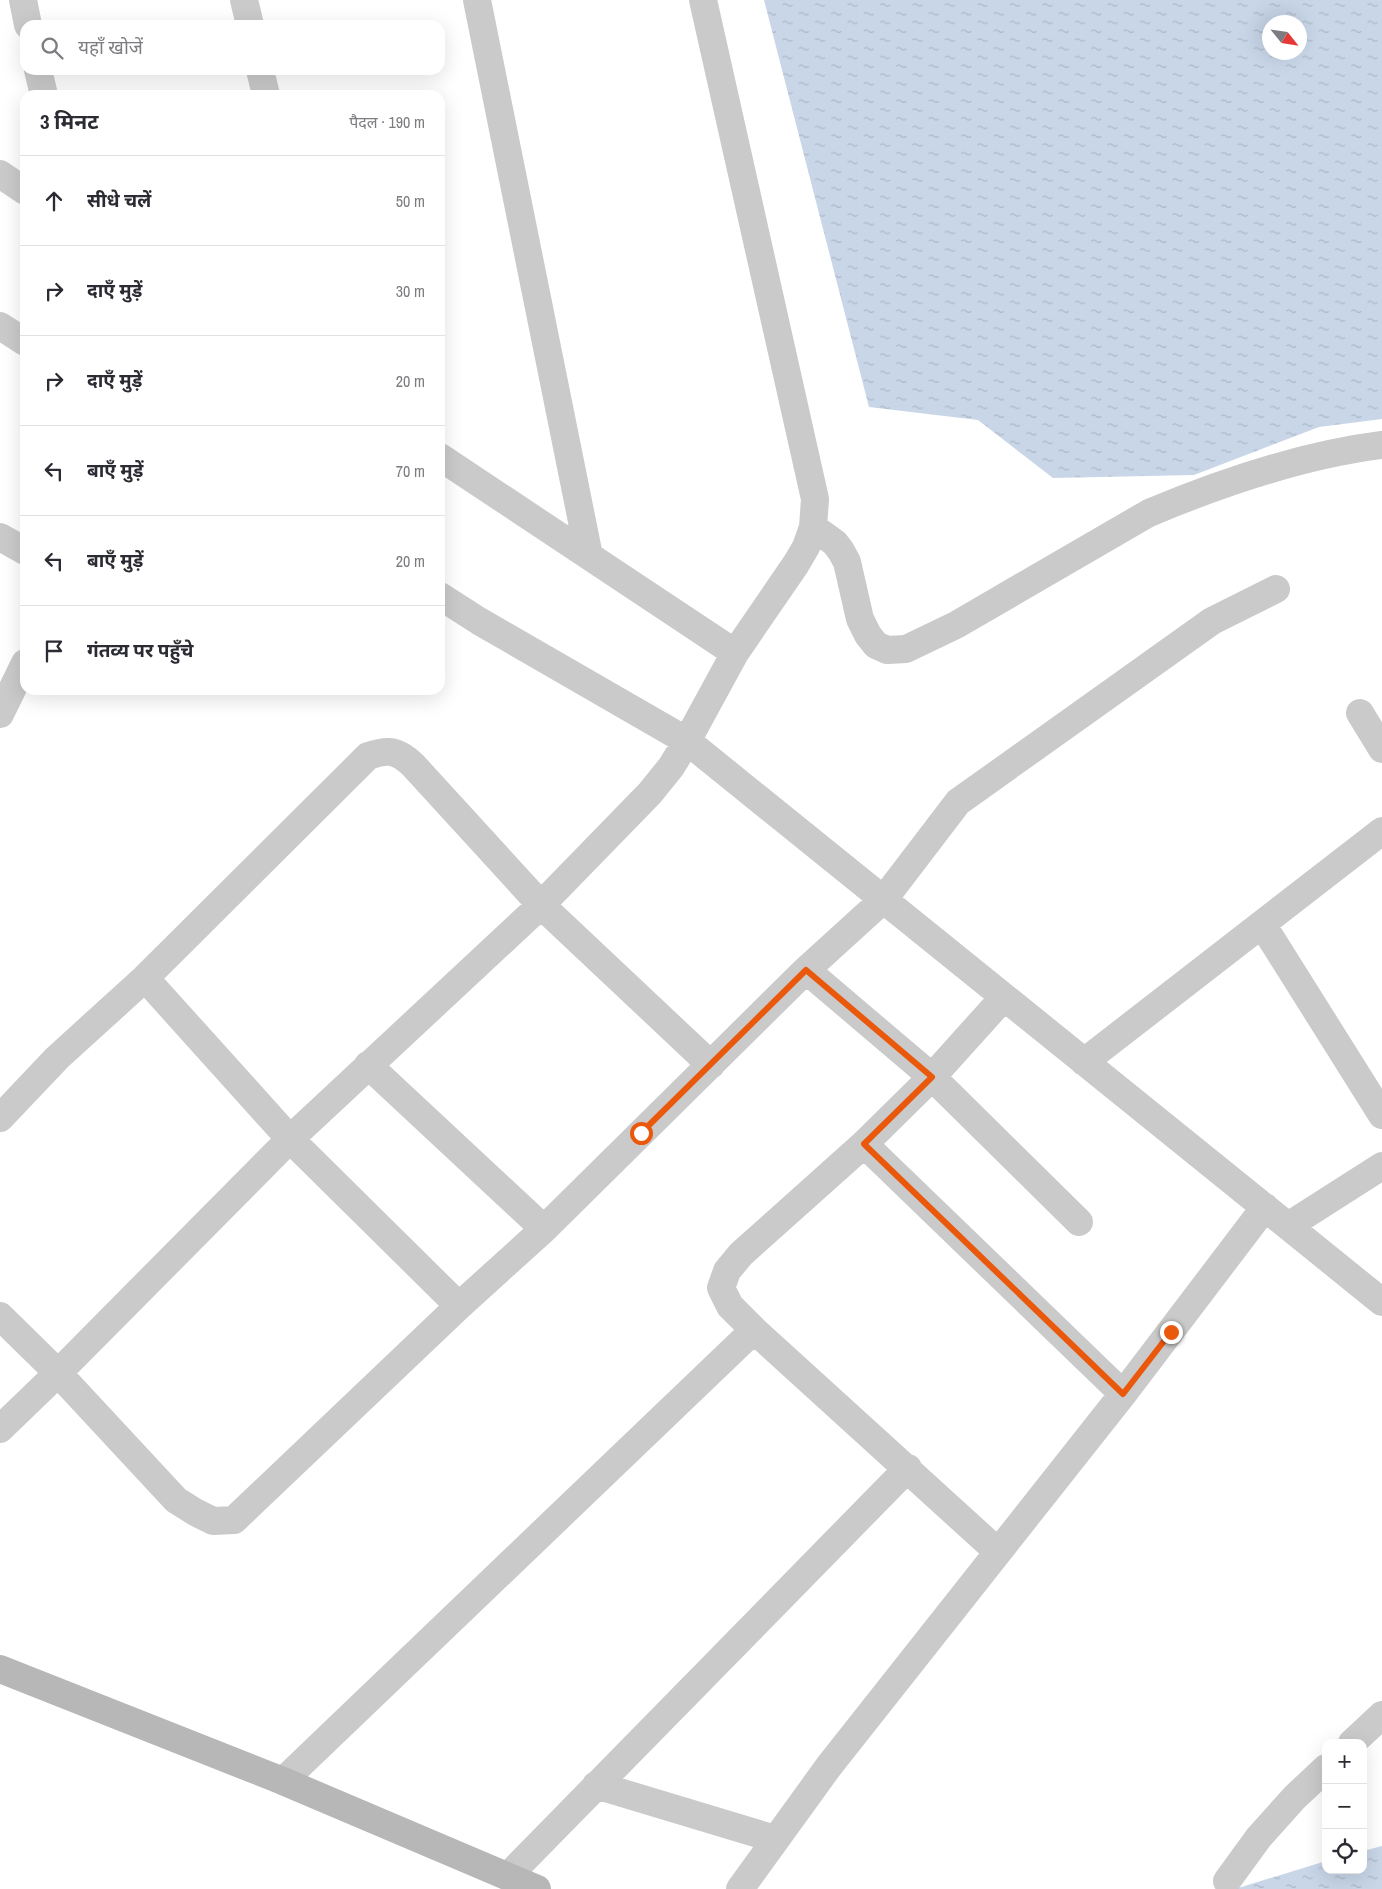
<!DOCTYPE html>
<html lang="hi">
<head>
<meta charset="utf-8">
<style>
  body { margin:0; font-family:"Archivo Narrow","Noto Sans Devanagari",sans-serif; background:#f2f2f3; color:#2b2b33 }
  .controls { position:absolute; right:15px; bottom:15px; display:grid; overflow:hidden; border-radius:10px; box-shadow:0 5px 20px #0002 }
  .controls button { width:45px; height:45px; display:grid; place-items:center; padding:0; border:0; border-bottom:1px solid #e1e1e2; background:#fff; color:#2b2b33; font:25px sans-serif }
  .compass { position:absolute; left:1262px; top:15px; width:45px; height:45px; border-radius:50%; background:#fff; box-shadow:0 5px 20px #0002; rotate:120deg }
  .stop { position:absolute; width:15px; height:15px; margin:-11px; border:4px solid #ea580c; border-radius:50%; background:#fff }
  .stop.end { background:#ea580c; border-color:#fff; box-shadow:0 1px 5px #0008 }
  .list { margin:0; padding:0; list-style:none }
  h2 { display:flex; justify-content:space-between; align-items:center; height:65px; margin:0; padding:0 20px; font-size:21px }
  h2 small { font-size:16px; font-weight:400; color:#7c7c81 }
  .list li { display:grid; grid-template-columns:32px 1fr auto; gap:15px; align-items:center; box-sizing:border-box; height:90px; padding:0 20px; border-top:1px solid #e1e1e2 }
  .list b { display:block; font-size:19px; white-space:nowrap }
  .list em { font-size:16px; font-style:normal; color:#7c7c81 }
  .icon { flex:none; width:28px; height:28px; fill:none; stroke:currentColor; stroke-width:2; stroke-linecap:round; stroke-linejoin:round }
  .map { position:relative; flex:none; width:1382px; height:1889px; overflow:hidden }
  .search { position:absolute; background:#fff; box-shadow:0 5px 20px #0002; left:20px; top:20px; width:425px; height:55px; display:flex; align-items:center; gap:12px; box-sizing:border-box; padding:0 18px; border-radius:15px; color:#7c7c81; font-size:19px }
  .panel { position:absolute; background:#fff; box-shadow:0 5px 20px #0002; left:20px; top:90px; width:425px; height:605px; border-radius:15px }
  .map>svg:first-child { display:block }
  .water { fill:url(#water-ripples); fill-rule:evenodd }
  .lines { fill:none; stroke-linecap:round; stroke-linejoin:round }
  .street { stroke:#cacaca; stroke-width:28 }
  .secondary { stroke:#b7b7b7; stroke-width:28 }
  .route { stroke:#ea580c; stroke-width:6 }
</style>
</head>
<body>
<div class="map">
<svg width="1382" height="1889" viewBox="0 0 1382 1889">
  <defs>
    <pattern id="water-ripples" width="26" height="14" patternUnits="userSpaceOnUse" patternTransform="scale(1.25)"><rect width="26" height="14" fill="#c8d6e8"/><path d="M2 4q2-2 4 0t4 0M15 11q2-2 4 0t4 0" fill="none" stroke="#acb8c7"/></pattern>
  </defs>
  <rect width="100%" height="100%" fill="#fff"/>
  <path class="water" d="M764,0H1382V419L1319,427L1194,475L1053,478L978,420L869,407ZM1270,22H1300V52H1270Z
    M1382,1846V1889H1235L1326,1861V1870H1363V1851Z"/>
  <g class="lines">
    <path class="street" d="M23,0L28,25
      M244,0L250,25
      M477,0L589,556
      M38,70L44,95
      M260,70L266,95
      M0,174L25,191
      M0,326L25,342
      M440,457L735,653
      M813,527L835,543L841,551L847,562L860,619L868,635L876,645L887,650L906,649L956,625L1149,513C1223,482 1302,455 1382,445
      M0,537L25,551
      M440,596L479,621L687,741L1382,1302
      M1360,713L1382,749
      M0,714L25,663
      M1262,924L1382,1115
      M806,970L932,1077L1079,1222
      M145,978L290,1139L459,1306
      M1084,1062L1382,831
      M368,1065L544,1229
      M0,1118L57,1058L145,978L368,756C389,749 397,750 413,765L541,905L711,1065
      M864,1144L1123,1394
      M1288,1226L1382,1166
      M0,1316L58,1373L176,1500L195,1512L213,1521L234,1520L459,1306L544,1229L806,970L884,899L958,802L1212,621L1276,589
      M0,1429L58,1373L290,1139L541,905L650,793L671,767L687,741L735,653L796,564L806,547L813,527L815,499L703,0
      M997,1551L754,1330L730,1306L721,1288L727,1271L741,1254L864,1144L932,1077L1004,997
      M1352,1743L1382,1715
      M283,1781L754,1330
      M596,1785L775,1839
      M508,1876L908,1468
      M1227,1881L1259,1837L1295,1797L1326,1768
      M740,1889L829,1766L1123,1394L1265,1207"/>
    <path class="secondary" d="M0,1669L283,1781L537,1889"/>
  </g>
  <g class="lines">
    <path class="route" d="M641,1133L806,970L932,1077L864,1144L1123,1394L1171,1332"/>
  </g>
</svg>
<div class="controls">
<button>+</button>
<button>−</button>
<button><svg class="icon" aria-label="locate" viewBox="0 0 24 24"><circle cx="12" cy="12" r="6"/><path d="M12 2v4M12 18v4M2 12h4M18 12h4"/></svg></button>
</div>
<svg class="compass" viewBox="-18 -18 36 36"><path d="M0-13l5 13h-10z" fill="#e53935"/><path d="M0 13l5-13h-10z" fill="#7c7c81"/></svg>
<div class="stop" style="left:641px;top:1133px"></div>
<div class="stop end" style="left:1171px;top:1332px"></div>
<div class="search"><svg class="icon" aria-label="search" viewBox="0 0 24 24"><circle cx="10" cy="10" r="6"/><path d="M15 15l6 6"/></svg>यहाँ खोजें</div>
<section class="panel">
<h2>3 मिनट<small>पैदल · 190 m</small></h2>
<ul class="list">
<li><svg class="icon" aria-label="ahead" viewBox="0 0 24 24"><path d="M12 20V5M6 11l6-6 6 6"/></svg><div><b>सीधे चलें</b></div><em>50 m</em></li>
<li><svg class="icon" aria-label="right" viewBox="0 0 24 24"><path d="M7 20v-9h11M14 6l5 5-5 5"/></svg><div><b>दाएँ मुड़ें</b></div><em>30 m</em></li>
<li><svg class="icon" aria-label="right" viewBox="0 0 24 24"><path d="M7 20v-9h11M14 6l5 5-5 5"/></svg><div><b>दाएँ मुड़ें</b></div><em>20 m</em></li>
<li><svg class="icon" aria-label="left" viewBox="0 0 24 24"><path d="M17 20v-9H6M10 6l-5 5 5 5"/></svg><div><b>बाएँ मुड़ें</b></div><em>70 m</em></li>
<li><svg class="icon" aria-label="left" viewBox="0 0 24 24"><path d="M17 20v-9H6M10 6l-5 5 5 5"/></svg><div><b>बाएँ मुड़ें</b></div><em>20 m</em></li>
<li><svg class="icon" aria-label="arrive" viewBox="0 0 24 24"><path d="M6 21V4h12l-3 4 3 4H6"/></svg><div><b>गंतव्य पर पहुँचे</b></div></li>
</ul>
</section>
</div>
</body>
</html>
